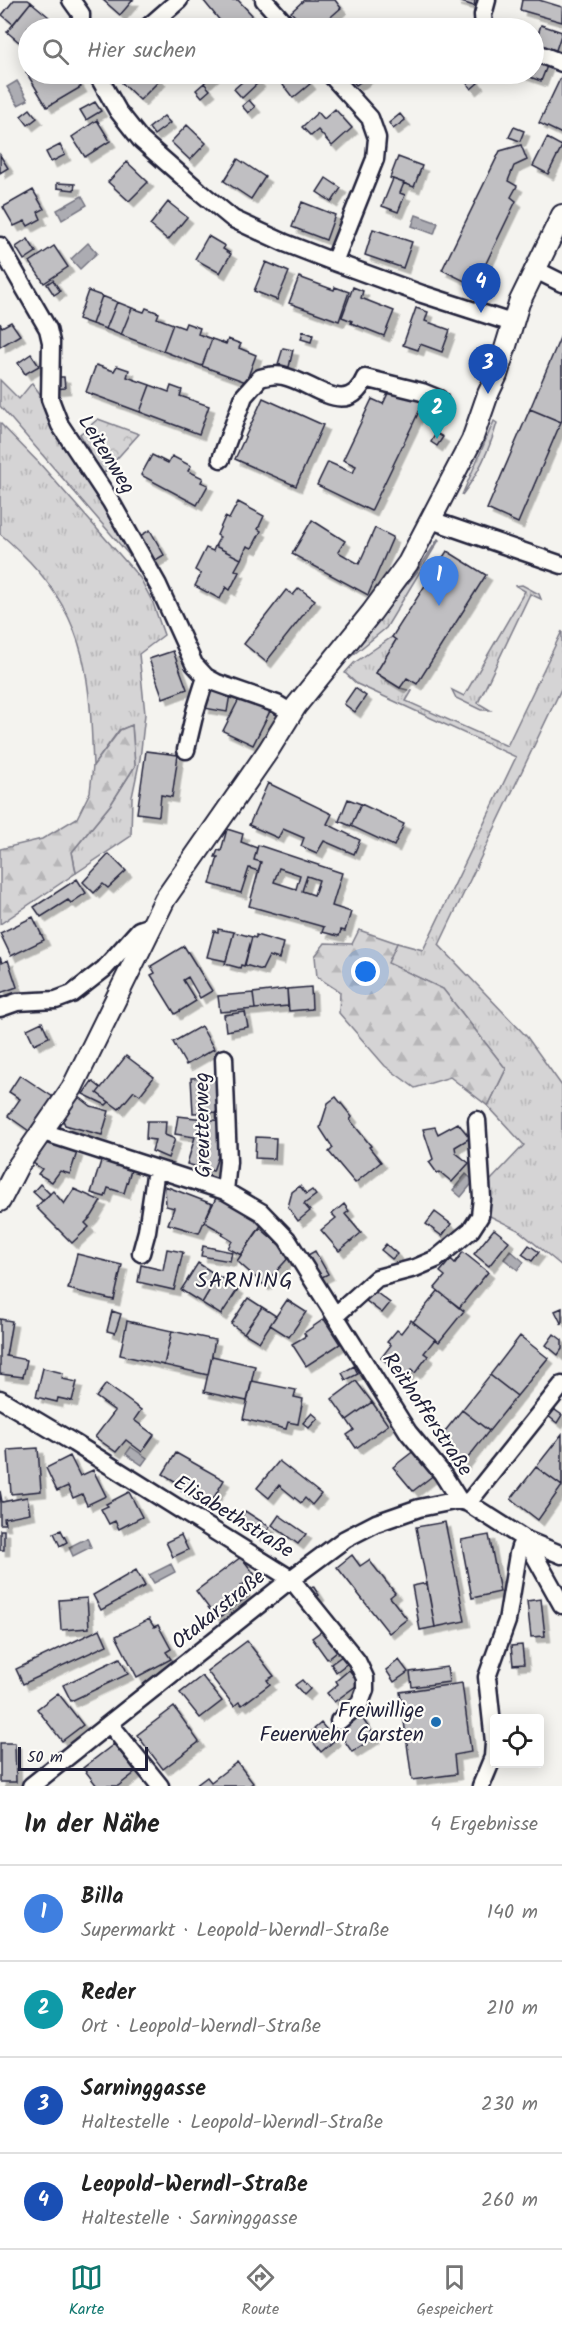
<!DOCTYPE html>
<html lang="de">
<head>
<meta charset="utf-8">
<style>
  body { margin:0; font-family:Kalam,sans-serif; background:#f2f2f2; color:#222 }
  .controls { position:absolute; right:18px; bottom:18px; display:grid; overflow:hidden; border-radius:6px; box-shadow:0 3px 15px #0003 }
  .controls button { width:54px; height:54px; display:grid; place-items:center; padding:0; border:0; border-bottom:2px solid #e0e0e0; background:#fff; color:#222; font:30px sans-serif }
  .scale { position:absolute; left:18px; bottom:15px; width:130px; box-sizing:border-box; padding-left:6px; border:3px solid #22223b; border-top:0; font-size:16px; line-height:21px; white-space:nowrap; color:#22223b; -webkit-text-stroke:4px #fdfcf7; paint-order:stroke }
  .you { position:absolute; left:366px; top:972px; width:21px; height:21px; margin:-15px; border:4px solid #fff; border-radius:50%; background:#1a73e8; box-shadow:0 0 0 9px #1a73e833 }
  .badge { display:grid; place-items:center; width:39px; height:39px; border-radius:50%; background:#0f766e; color:#fff; font-size:20px; font-weight:700 }
  .pin { position:absolute; translate:-50% -50px; filter:drop-shadow(0 2px 3px #0008) }
  .pin::after { content:''; position:absolute; top:32px; width:21px; height:18px; background:inherit; clip-path:polygon(0 0,100% 0,50% 100%) }
  .list { margin:0; padding:0; list-style:none }
  h2 { display:flex; justify-content:space-between; align-items:center; height:78px; margin:0; padding:0 24px; font-size:26px }
  h2 small { font-size:20px; font-weight:400; color:#767676 }
  .list li { display:grid; grid-template-columns:39px 1fr auto; gap:18px; align-items:center; box-sizing:border-box; height:96px; padding:0 24px; border-top:2px solid #e0e0e0 }
  .list b { display:block; font-size:22px; white-space:nowrap }
  .list p { margin:0; font-size:20px; white-space:nowrap; color:#767676 }
  .list em { font-size:20px; font-style:normal; color:#767676 }
  .icon { flex:none; width:33px; height:33px; fill:none; stroke:currentColor; stroke-width:2; stroke-linecap:round; stroke-linejoin:round }
  .map { position:relative; flex:none; width:562px; height:1786px; overflow:hidden }
  .search { position:absolute; background:#fff; box-shadow:0 3px 15px #0003; left:18px; right:18px; top:18px; height:66px; display:flex; align-items:center; gap:15px; box-sizing:border-box; padding:0 21px; border-radius:33px; color:#767676; font-size:22px }
  .sheet { height:462px; background:#fff }
  nav { display:flex; justify-content:space-around; align-items:center; box-sizing:border-box; height:84px; border-top:2px solid #e0e0e0; background:#fff; font-size:16px; color:#767676 }
  nav a { display:grid; justify-items:center; gap:3px }
  nav .on { color:#0f766e }
  .map>svg:first-child { display:block }
  .grass { fill:url(#grass-tufts); stroke:#7c7b88; stroke-width:1.5 }
  .forest { fill:url(#forest-firs); stroke:#7c7b88; stroke-width:1.5 }
  .park { fill:url(#park-crowns); stroke:#7c7b88; stroke-width:1.5 }
  .water { fill:#acacb2; stroke:#757582; stroke-width:1.5 }
  .building { fill:#c0bfc2; stroke:#22223b; stroke-width:1.5; fill-rule:evenodd; filter:url(#shadow) }
  .lines { fill:none; stroke-linecap:round; stroke-linejoin:round }
  .minor-casing { stroke:#22223b; stroke-width:21 }
  .tertiary-casing { stroke:#22223b; stroke-width:24 }
  .minor { stroke:#fdfcf7; stroke-width:16 }
  .tertiary { stroke:#fdfcf7; stroke-width:20 }
  .poi-dot { fill:#1f6fb2; stroke:#fdfcf7; stroke-width:2 }
  .labels { text-anchor:middle; stroke-width:4.5; stroke-linejoin:round; paint-order:stroke }
  .street-label { font-size:21px; fill:#22223b; stroke:#fdfcf7 }
  .poi-label { font-size:21px; fill:#22223b; stroke:#fdfcf7; text-anchor:end }
  .neighbourhood-label { font-size:22px; letter-spacing:1.5px; fill:#22223b; stroke:#fdfcf7 }
</style>
</head>
<body>
<div class="map">
<svg width="562" height="1786" viewBox="0 0 562 1786">
  <defs>
    <pattern id="grass-tufts" width="24" height="20" patternUnits="userSpaceOnUse" patternTransform="scale(1.5)"><rect width="24" height="20" fill="#d5d4d5"/><path d="M3 7l-1-3M5 7V3M7 7l1-3M15 17l-1-3M17 17v-4M19 17l1-3" fill="none" stroke="#b7b6b8"/></pattern>
    <pattern id="forest-firs" width="22" height="20" patternUnits="userSpaceOnUse" patternTransform="scale(1.5)"><rect width="22" height="20" fill="#d5d4d5"/><path d="M5 1l3.5 6h-7zM16 11l3.5 6h-7z" fill="#b7b6b8"/></pattern>
    <pattern id="park-crowns" width="20" height="18" patternUnits="userSpaceOnUse" patternTransform="scale(1.5)"><rect width="20" height="18" fill="#d5d4d5"/><path d="M2 6a3 3 0 1 1 6 0M12 15a3 3 0 1 1 6 0" fill="none" stroke="#b7b6b8"/></pattern>
    <filter id="shadow"><feDropShadow dx="5.5" dy="5.5" stdDeviation="0" flood-color="#0004"/></filter>
  </defs>
  <rect width="100%" height="100%" fill="#f4f3ef"/>
  <filter id="ink" filterUnits="userSpaceOnUse"><feTurbulence type="fractalNoise" baseFrequency=".0167" numOctaves="2"/><feDisplacementMap in="SourceGraphic" scale="12" xChannelSelector="R" yChannelSelector="G"/><feConvolveMatrix kernelMatrix="1 2 1 2 8 2 1 2 1" color-interpolation-filters="sRGB"/></filter>
  <g filter="url(#ink)">
    <path class="grass" d="M0,380L19,399L32,383L46,402L137,558L130,556L0,406Z
      M494,421L497,423C490,448 478,474 462,495Z
      M0,423L41,465L140,578L153,603L164,635L139,654L145,714L140,759L132,797L131,836L76,873L72,852L111,804L135,766L132,725L119,730L93,766C90,686 89,624 30,562C20,552 11,542 0,534Z
      M438,539L439,540L386,628L348,659L311,701L417,572Z
      M522,585L539,594L541,599L530,594L478,703L490,710H481L456,698L452,690L464,696L525,591L516,586Z
      M562,631V687L439,945L527,1037L562,1086V1266L518,1230L486,1214L489,1203L490,1181L524,1145L488,1106L506,1069L443,989L387,963L397,943L423,950L516,757L357,684L345,673L354,663L392,637L396,640L376,673L400,688L412,691L406,701L507,746Z"/>
    <path class="forest" d="M132,725L135,766L111,804L72,852L76,873L0,924V849L42,839L77,818L90,792L93,766L120,730Z
      M359,930L397,943L388,963L443,989L506,1069L488,1106L450,1077L415,1088L385,1066L339,1013L340,992L317,977L315,956L325,943L352,944Z"/>
    <path class="park" d="M98,419L139,434L103,474L80,434Z"/>
    <path class="water" d="M17,81L28,100L18,105L7,87Z
      M82,196L87,205L62,220L57,210Z
      M416,215L438,223L434,234L412,226Z
      M88,243L97,253L80,269L71,259Z
      M466,1174L474,1181L461,1197L453,1190Z
      M510,1250L524,1262L518,1270L504,1259Z
      M131,1447L147,1458L142,1465L126,1454Z
      M87,1538L91,1547L73,1556L69,1547Z
      M171,1564L175,1572L154,1583L149,1575Z"/>
    <path class="building" d="M14,0H28L31,2L13,24L2,15Z
      M103,0H133L120,15Z
      M203,0H238L252,15L237,28H226Z
      M304,0H335L341,8L318,28H306L291,12Z
      M455,0H475L474,6Z
      M522,0H539L562,7V22L520,10Z
      M31,2L49,17L40,28H28V43L25,47L7,32Z
      M369,23L374,28H362Z
      M541,25L562,32L555,53L534,46Z
      M534,61L547,66L541,81L521,74H534Z
      M28,70V74H73L81,87L47,107L26,72Z
      M131,74H153L160,80L140,100L122,83Z
      M198,74H212L213,75L205,82Z
      M251,74L259,82L242,98L234,89Z
      M287,74H302L310,84L293,98L279,80Z
      M346,74H371L356,85Z
      M460,74H471L478,83L471,89Z
      M561,77H562V134L539,123Z
      M204,83L210,90L202,97L196,90Z
      M249,100L255,107L248,113L242,106Z
      M95,102L101,111L86,120L80,110Z
      M30,109L37,118L28,125L21,116Z
      M335,109L352,128L332,146L318,130L311,136L302,127L318,112L324,119Z
      M400,114L405,120L393,129L389,123Z
      M164,116L170,123L154,135L149,128Z
      M97,120L110,141L85,157L72,137Z
      M187,125L206,143L190,160L171,142Z
      M514,127L524,131L520,141L509,137Z
      M547,138L562,146L548,174L533,166Z
      M60,145L65,155L51,162L46,152Z
      M521,145L527,160L514,166L508,181L517,186L511,197L516,201L475,286L442,270L500,151Z
      M0,155L8,168L0,173Z
      M398,157L422,166L414,187L390,178Z
      M238,159L265,177L251,199L224,181Z
      M127,162L148,182L129,201L108,182Z
      M326,178L341,188L332,202L317,192Z
      M393,179L404,183L400,193L405,195L398,212L382,206Z
      M57,183L75,184L74,190L57,188Z
      M33,190L44,209L38,212L41,219L28,226L25,221L14,226L3,207Z
      M168,202L187,217L168,240L150,225Z
      M302,202L335,215L326,240L292,227Z
      M373,229L412,242L403,268L365,255Z
      M208,236L225,246L223,249L231,254L220,273L195,259Z
      M28,239L36,252L24,260L16,247Z
      M54,246L68,267L44,283L30,262Z
      M266,262L289,272L277,300L254,291Z
      M299,277L334,290L335,287L349,292L339,321L289,303Z
      M53,280L60,291L54,295L47,284Z
      M353,287L363,291L361,298L394,311L384,336L351,323L352,321L342,317Z
      M88,291L102,296L92,324L78,319Z
      M102,296L117,302L106,329L92,324Z
      M117,302L132,308L121,335L106,329Z
      M132,308L144,312L146,308L159,313L157,318L173,324L163,351L121,335Z
      M416,308L428,312L425,321L450,330L442,352L420,344L418,350L403,345Z
      M11,322L20,335L0,347V323L2,327Z
      M186,323L200,328L198,334L212,339L202,366L163,351L173,324L184,328Z
      M303,331L313,335L311,342L301,339Z
      M562,333V420L561,422L530,409Z
      M212,339L226,344L228,339L241,344L239,348L256,355L246,382L202,366Z
      M283,348L293,350L289,367L278,364Z
      M31,354L39,366L25,374L18,363Z
      M96,365L114,371L117,366L129,370L127,377L150,385L140,412L86,392Z
      M54,377H64L65,388L55,389Z
      M150,385L169,392L171,386L182,390L180,396L209,406L199,434L140,412Z
      M389,391L424,401L371,511L317,485L328,462L353,473L356,466L343,460L372,399L383,404Z
      M263,398L323,425L296,486L235,459Z
      M530,409L561,422L518,523L487,509Z
      M436,433L443,437L437,446L431,442Z
      M152,455L168,463L172,456L191,466L188,471L203,478L201,482L208,485L197,505L141,475Z
      M238,502L264,516L258,529L261,531L252,548L247,546L241,559L215,546L220,537L217,535L225,517L229,519Z
      M312,520L345,541L338,552L359,564L375,528L393,537L368,595L292,554Z
      M150,530L164,555L152,562L138,537Z
      M215,546L241,559L235,570L239,572L230,590L226,587L220,599L195,586L201,574L195,570L206,548L213,551Z
      M447,551L486,575L417,684L407,678L400,688L376,673L396,640L392,637Z
      M299,588L315,600L266,662L244,644L286,590L293,595Z
      M173,651L187,689L163,698L149,659Z
      M355,688L366,696L355,712L344,704Z
      M207,690L230,694L227,712L204,708Z
      M240,697L270,711L253,745L223,731Z
      M146,751L178,755L172,797L161,795L159,816L137,813Z
      M268,783L332,814L327,824L360,840L354,854L324,841L317,853L301,846L304,838L283,829L278,838L249,825Z
      M348,799L361,804L351,826L339,821Z
      M361,804L404,824L394,846L351,826Z
      M227,829L243,834L241,842L257,848L254,860L261,862L258,871L249,868L241,893L210,884L218,857H215L218,850L221,851Z
      M258,845L342,873L332,906L351,912L345,931L341,930L339,936L322,932L324,927L249,906L261,862L254,860ZM279,868L300,875L296,889L274,882ZM307,876L319,880L314,895L302,891Z
      M109,854L126,871L108,888L103,884L94,893L83,882Z
      M77,879L86,893L71,903L68,900L41,917L34,907Z
      M33,917L44,940L11,956L0,933Z
      M218,929L234,932L226,961L207,957L214,931L218,932Z
      M234,932L252,937L244,966L241,965L240,968L225,964Z
      M256,935L283,943L279,959L269,956L262,970L245,965L252,937L256,938Z
      M184,946L212,991L200,998L188,977L183,980L196,1001L175,1014L151,975L155,973L151,966Z
      M0,957L2,963L8,960L17,987L0,993Z
      M311,987L312,1009L289,1011L287,989Z
      M287,989L288,1006L255,1009L253,993Z
      M253,993L255,1009L220,1012L218,996Z
      M245,1012L248,1027L226,1031L224,1015Z
      M42,1022L49,1037L34,1044L27,1029Z
      M201,1026L214,1049L186,1065L173,1042Z
      M126,1056L154,1077L140,1095L134,1091L119,1109L97,1093Z
      M20,1075L53,1097L29,1131L8,1116L20,1099L9,1092Z
      M219,1076L222,1112L193,1113L191,1078Z
      M92,1081L101,1088L97,1093L109,1102L106,1105L83,1094Z
      M78,1096L91,1106L109,1111L102,1135L65,1125L62,1118Z
      M336,1097L352,1117L350,1120L371,1146L369,1147L381,1162L355,1183L329,1152L333,1148L320,1128L328,1103Z
      M178,1116L222,1121L223,1132L219,1144L222,1145L213,1171L187,1164L195,1137L175,1134Z
      M147,1121H166L165,1135L175,1139L168,1158L152,1151L155,1140L146,1139Z
      M458,1123L470,1138L455,1147L456,1153L469,1163L452,1182L440,1172L437,1173L429,1162L433,1159L423,1129L435,1127L438,1134Z
      M256,1137L276,1138L275,1159L255,1158Z
      M52,1143L77,1152L70,1174L60,1171L52,1182L38,1174L42,1169L30,1161L43,1144Z
      M102,1158L132,1167L124,1193L108,1188L105,1197L91,1193Z
      M40,1184L50,1194L43,1201L33,1192Z
      M165,1186L212,1204L199,1233L168,1224L174,1208L166,1206Z
      M300,1186L306,1194L312,1190L316,1195L304,1204L310,1211L298,1221L288,1207L292,1192Z
      M74,1189L101,1201L92,1216L85,1223L89,1227L72,1243L36,1207L53,1191L64,1204Z
      M218,1194L264,1221L241,1255L228,1248L232,1241L222,1235L224,1233L204,1222Z
      M344,1204L349,1211L345,1214L361,1233L339,1251L321,1230L336,1218L332,1214Z
      M435,1212L451,1224L442,1236L426,1224Z
      M260,1228L291,1255L264,1285L237,1261Z
      M494,1229L509,1241L489,1266L474,1254Z
      M386,1244L397,1254L392,1259L381,1250Z
      M529,1245L539,1252L532,1261L522,1254Z
      M203,1246L232,1252L230,1261L201,1256Z
      M167,1249L183,1252L174,1290L138,1282L141,1265L163,1270Z
      M315,1251L328,1274L318,1279L306,1256Z
      M463,1252L488,1272L459,1308L435,1288L445,1276L440,1272L451,1259L455,1263Z
      M77,1254L122,1265L114,1300L68,1289Z
      M198,1263L218,1276L202,1303L181,1290Z
      M218,1276L238,1289L221,1315L202,1303Z
      M373,1290L390,1303L382,1313L365,1300Z
      M438,1291L464,1311L439,1342L413,1322Z
      M248,1298L262,1307L244,1333L231,1324Z
      M287,1300L306,1312L289,1337L270,1325Z
      M262,1307L276,1316L259,1342L244,1333Z
      M562,1308V1325L555,1311Z
      M112,1311L121,1314L115,1333L107,1331Z
      M0,1319L12,1321L6,1356L27,1360L23,1377L0,1374Z
      M324,1319L340,1344L306,1366L292,1344L306,1336L304,1333Z
      M411,1320L435,1339L424,1353L428,1356L415,1373L411,1370L405,1377L381,1358L391,1345L387,1342L397,1330L401,1333Z
      M127,1321L172,1331L164,1365L120,1355Z
      M172,1331L215,1340L208,1375L164,1365Z
      M554,1334L562,1340V1349L558,1355L546,1345Z
      M520,1336L548,1358L517,1396L490,1375Z
      M212,1356L255,1366L247,1401L204,1392Z
      M354,1366L358,1374L346,1380L342,1373Z
      M43,1368L63,1373L62,1379L77,1382L72,1401L58,1398L57,1402L36,1397Z
      M490,1375L517,1396L489,1431L462,1410Z
      M252,1381L296,1390L294,1397L303,1399L298,1424L288,1422L286,1429L243,1419Z
      M356,1381L372,1402L347,1420L332,1399Z
      M106,1384L141,1410L134,1420L154,1435L142,1452L126,1440L116,1452L95,1437L115,1411L96,1397Z
      M372,1402L388,1425L356,1448L347,1435L354,1430L347,1420Z
      M552,1408L562,1415L557,1423L547,1415Z
      M462,1410L489,1431L464,1463L437,1441Z
      M312,1413L318,1418L309,1428L303,1423Z
      M562,1434V1486L536,1467Z
      M38,1448L41,1491L11,1494L8,1450Z
      M415,1450L435,1474L413,1491L393,1467Z
      M176,1453L224,1480L209,1506L181,1490L183,1486L163,1474Z
      M70,1456L80,1476L93,1470L106,1496L87,1505L82,1494L73,1498L68,1486L57,1491L46,1468Z
      M279,1461L321,1494L312,1505L305,1498L301,1503L279,1485L269,1498L257,1488Z
      M536,1467L562,1486L538,1520L511,1499Z
      M0,1491L2,1502L27,1497L30,1513L4,1518L5,1524H0Z
      M129,1492L142,1517L119,1529L115,1521L109,1524L101,1509L108,1506L106,1504Z
      M245,1511L270,1527L262,1539L237,1524Z
      M279,1515L306,1534L298,1544L272,1525Z
      M445,1522L465,1621L435,1627L416,1527Z
      M0,1530H4V1550H0Z
      M61,1530L67,1542L60,1546L54,1533Z
      M181,1535L188,1550L173,1557L166,1542Z
      M489,1535L500,1592L472,1598L461,1540Z
      M352,1555L360,1566L369,1560L395,1593L390,1597L407,1619L389,1633L337,1567Z
      M241,1557L255,1575L241,1586L248,1596L217,1619L196,1591Z
      M136,1570L145,1586L101,1610L93,1595Z
      M427,1583L435,1627L420,1630L412,1586Z
      M313,1586L319,1595L311,1601L305,1592Z
      M87,1598L89,1628L61,1630L59,1600Z
      M541,1599L545,1636L531,1637L527,1601Z
      M149,1619L154,1627L158,1625L171,1649L166,1652L171,1659L137,1677L116,1636Z
      M100,1629L107,1645L23,1684L16,1669Z
      M323,1630L337,1651L327,1659L312,1638Z
      M247,1641L274,1676L267,1680L270,1684L242,1705L239,1702L234,1706L207,1671Z
      M522,1645L524,1664L513,1665L511,1646Z
      M342,1656L348,1663L336,1672L331,1664Z
      M120,1658L128,1674L71,1701L63,1685Z
      M399,1660L408,1672L394,1682L386,1670Z
      M447,1667L449,1682L412,1687L410,1672Z
      M349,1670L360,1683L334,1702L327,1693L338,1684L336,1681Z
      M202,1676L222,1701L200,1718L180,1693Z
      M302,1680L310,1689L304,1695L295,1685Z
      M462,1683L471,1752L454,1755L456,1774L412,1780L400,1692Z
      M58,1693L83,1725L62,1741L37,1709Z
      M174,1707L199,1742L163,1769L137,1735Z
      M360,1715L375,1737L352,1752L338,1731Z
      M321,1723L335,1740L321,1752L307,1735Z
      M0,1743H15L16,1782H0Z
      M114,1744L136,1772L118,1786H97L83,1768Z
      M237,1762L253,1783L249,1786H195L207,1777L211,1782Z"/>
    <g class="lines">
      <defs>
        <path id="minor" d="M71,0L81,14V28
          M264,0L289,28
          M147,28L179,0
          M484,28L483,15L487,0
          M534,52L562,63
          M97,74L118,111L141,140L199,191L233,219L285,243L334,262L422,294L512,323
          M330,74L370,118L377,138L375,159L334,262
          M0,246L48,329L51,342L50,399L53,407L60,425L111,502L158,585L194,664L206,677L217,683L277,704L292,713
          M534,269L562,283
          M221,459L244,396L260,378C267,376 276,374 283,376C313,382 347,420 365,378L422,392L439,399
          M431,520L562,565
          M186,750L195,712L206,677
          M0,1008L17,1002L56,1000L72,994L104,969L139,930L151,926
          M224,1058L228,1162L225,1191
          M43,1132L225,1191L261,1212L287,1239L408,1432L442,1473L459,1500L468,1503L526,1540L562,1555
          M141,1253L147,1231L156,1169
          M336,1315L377,1278L415,1268L436,1259L471,1230L480,1216L482,1198L477,1120
          M0,1399L74,1443L291,1579L357,1661L365,1678V1690L360,1703L339,1721
          M468,1503L562,1385
          M110,1724L160,1786
          M494,1742L487,1677L507,1621L518,1554L520,1547L526,1540L562,1605
          M31,1786L291,1579L345,1539L376,1523L419,1508L459,1500
          M481,1786L493,1757L494,1743"/>
        <path id="tertiary" d="M0,1201L18,1166L72,1088L165,899L268,751L296,706L372,612L408,563L472,440L488,394L497,375L519,303L562,215"/>
      </defs>
      <use href="#minor" class="minor-casing"/>
      <use href="#tertiary" class="tertiary-casing"/>
      <use href="#minor" class="minor"/>
      <use href="#tertiary" class="tertiary"/>
    </g>
  </g>
  <circle class="poi-dot" cx="436" cy="1722" r="6"/>
  <g class="labels">
    <g class="street-label">
      <text transform="translate(107 454) rotate(58)" y="7">Leitenweg</text>
      <text transform="translate(202 1125) rotate(-91)" y="7">Greutterweg</text>
      <text transform="translate(428 1414) rotate(56)" y="7">Reithofferstraße</text>
      <text transform="translate(234 1516) rotate(32)" y="7">Elisabethstraße</text>
      <text transform="translate(218 1609) rotate(-39)" y="7">Otakarstraße</text>
    </g>
    <g class="poi-label">
      <text x="424" y="1717">Freiwillige<tspan x="424" dy="24">Feuerwehr Garsten</tspan></text>
    </g>
    <g class="neighbourhood-label">
      <text x="245" y="1287">SARNING</text>
    </g>
  </g>
</svg>
<div class="controls">
<button><svg class="icon" aria-label="locate" viewBox="0 0 24 24"><circle cx="12" cy="12" r="6"/><path d="M12 2v4M12 18v4M2 12h4M18 12h4"/></svg></button>
</div>
<div class="scale">50 m</div>
<div class="you"></div>
<div class="pin badge" style="left:439px;top:606px;background:#3f7fe0">1</div>
<div class="pin badge" style="left:437px;top:439px;background:#0f9aa8">2</div>
<div class="pin badge" style="left:488px;top:394px;background:#1a4fb4">3</div>
<div class="pin badge" style="left:481px;top:313px;background:#1a4fb4">4</div>
<div class="search"><svg class="icon" aria-label="search" viewBox="0 0 24 24"><circle cx="10" cy="10" r="6"/><path d="M15 15l6 6"/></svg>Hier suchen</div>
</div>
<section class="sheet">
<h2>In der Nähe<small>4 Ergebnisse</small></h2>
<ul class="list">
<li><span class="badge" style="background:#3f7fe0">1</span><div><b>Billa</b><p>Supermarkt · Leopold-Werndl-Straße</p></div><em>140 m</em></li>
<li><span class="badge" style="background:#0f9aa8">2</span><div><b>Reder</b><p>Ort · Leopold-Werndl-Straße</p></div><em>210 m</em></li>
<li><span class="badge" style="background:#1a4fb4">3</span><div><b>Sarninggasse</b><p>Haltestelle · Leopold-Werndl-Straße</p></div><em>230 m</em></li>
<li><span class="badge" style="background:#1a4fb4">4</span><div><b>Leopold-Werndl-Straße</b><p>Haltestelle · Sarninggasse</p></div><em>260 m</em></li>
</ul>
</section>
<nav>
<a class="on"><svg class="icon" aria-label="map" viewBox="0 0 24 24"><path d="M3 6l6-2 6 2 6-2v14l-6 2-6-2-6 2zM9 4v14M15 6v14"/></svg>Karte</a>
<a><svg class="icon" aria-label="directions" viewBox="0 0 24 24"><path d="M12 3l9 9-9 9-9-9zM9 14v-3h6M13 9l2 2-2 2"/></svg>Route</a>
<a><svg class="icon" aria-label="saved" viewBox="0 0 24 24"><path d="M7 4h10v16l-5-4-5 4z"/></svg>Gespeichert</a>
</nav>
</body>
</html>
